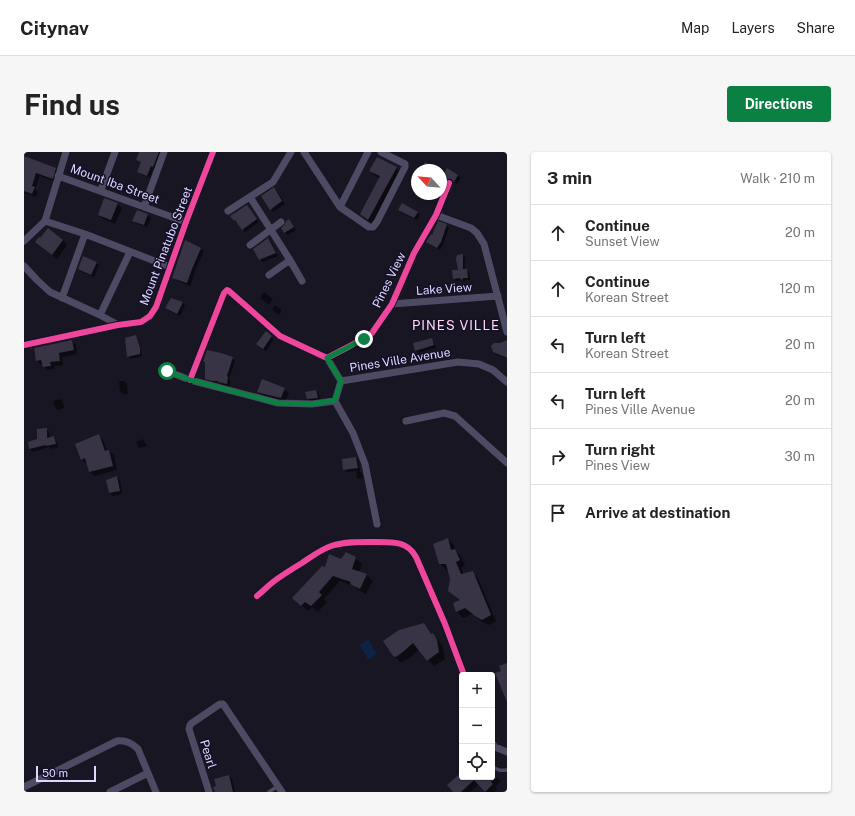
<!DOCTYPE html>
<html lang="en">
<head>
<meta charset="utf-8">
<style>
  body { margin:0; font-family:"Public Sans",sans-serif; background:#f6f6f6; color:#222 }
  .controls { position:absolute; right:12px; bottom:12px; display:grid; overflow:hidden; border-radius:4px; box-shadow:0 1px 3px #0004 }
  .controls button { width:36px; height:36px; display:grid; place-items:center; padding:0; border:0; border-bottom:1px solid #e0e0e0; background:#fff; color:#222; font:20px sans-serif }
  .compass { position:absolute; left:387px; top:12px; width:36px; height:36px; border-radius:50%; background:#fff; box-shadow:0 1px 3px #0004; rotate:296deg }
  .scale { position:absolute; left:12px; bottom:10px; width:60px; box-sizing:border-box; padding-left:4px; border:2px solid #ded8ff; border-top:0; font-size:11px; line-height:14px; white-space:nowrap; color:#ded8ff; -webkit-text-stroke:3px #151028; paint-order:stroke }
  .stop { position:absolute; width:12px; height:12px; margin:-9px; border:3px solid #0b8043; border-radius:50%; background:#fff }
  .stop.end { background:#0b8043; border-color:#fff; box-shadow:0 1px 4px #0008 }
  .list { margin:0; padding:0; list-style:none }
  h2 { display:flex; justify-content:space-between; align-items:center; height:52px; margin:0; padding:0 16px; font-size:17px }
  h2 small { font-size:13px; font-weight:400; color:#767676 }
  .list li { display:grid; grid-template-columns:26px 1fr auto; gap:12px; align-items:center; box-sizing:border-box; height:56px; padding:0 16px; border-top:1px solid #e0e0e0 }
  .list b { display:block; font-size:15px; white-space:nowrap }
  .list p { margin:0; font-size:13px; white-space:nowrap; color:#767676 }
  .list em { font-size:13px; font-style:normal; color:#767676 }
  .icon { flex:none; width:22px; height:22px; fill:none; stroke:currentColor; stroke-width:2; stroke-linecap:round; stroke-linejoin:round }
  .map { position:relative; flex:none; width:483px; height:640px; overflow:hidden; border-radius:4px }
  header { display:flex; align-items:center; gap:24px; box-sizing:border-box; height:56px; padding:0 20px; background:#fff; border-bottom:1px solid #e0e0e0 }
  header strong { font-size:19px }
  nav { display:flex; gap:22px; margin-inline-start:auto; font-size:14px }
  .intro { display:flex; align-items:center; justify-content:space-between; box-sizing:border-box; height:96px; padding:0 24px }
  h1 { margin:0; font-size:28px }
  .button { padding:10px 18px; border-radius:4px; background:#0b8043; color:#fff; font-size:14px; font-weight:700 }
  main { display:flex; gap:24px; padding:0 24px }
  aside { flex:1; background:#fff; border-radius:4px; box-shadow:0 1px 3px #0004 }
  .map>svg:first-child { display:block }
  .water { fill:#0e2146 }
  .shadow { fill:#0007 }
  .building { fill:#383445 }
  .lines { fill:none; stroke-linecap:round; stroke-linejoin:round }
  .lane { stroke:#4d4b63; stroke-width:3.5 }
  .street { stroke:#4d4b63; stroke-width:7 }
  .cycleway-casing { stroke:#151028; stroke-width:8 }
  .cycleway { stroke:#ed469a; stroke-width:6 }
  .route { stroke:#0b8043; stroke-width:5 }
  .labels { text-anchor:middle; stroke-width:3; stroke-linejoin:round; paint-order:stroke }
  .street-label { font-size:12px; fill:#ded8ff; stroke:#151028 }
  .neighbourhood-label { font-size:13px; letter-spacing:1px; fill:#ffdaf0; stroke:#151028 }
</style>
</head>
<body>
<header>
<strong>Citynav</strong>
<nav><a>Map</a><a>Layers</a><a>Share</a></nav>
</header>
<div class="intro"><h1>Find us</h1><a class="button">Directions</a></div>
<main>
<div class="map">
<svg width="483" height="640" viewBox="0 0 483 640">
  <rect width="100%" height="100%" fill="#181622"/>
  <path class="water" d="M344,487L353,502L343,508L341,507L343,504L335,493Z"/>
  <path class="shadow" d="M116,0H139L132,17L130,16L126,26L117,22L114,19L118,11L113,7Z
    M0,9L31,17L35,21L32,30L16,24L11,37L14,40L12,45L1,41L0,40Z
    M372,16L377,20L349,72L341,67L337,62L356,26L351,24L347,19Z
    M424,18L434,23L437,26L433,32L430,29H427L421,25L417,24V19L421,22Z
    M250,37L253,39L261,52L249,60L247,57Z
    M93,52L98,56L91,72L79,67L75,63Z
    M223,54L235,70L221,80L214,71H213L210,68Z
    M376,58L393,60L396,63L393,68L378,61Z
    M113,59L124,63L127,66L123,75L112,71L109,69Z
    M265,68L272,78L264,83L261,80Z
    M422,73L425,76L419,93L416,98L406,92L403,90Z
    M244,87L247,90L254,104L239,110L236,107Z
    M39,88L43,93L33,107L12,90Z
    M177,97L180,99L170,121H171L166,134L152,128L149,125Z
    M439,103L441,105V118H443L445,121L446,128H441V129L440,130L439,128L432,129L430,126L436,119L434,104Z
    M72,110L75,113L70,125L58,120L55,117Z
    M240,140L249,147L245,153L236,146Z
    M147,147L159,151L161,154L156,164L145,159L142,156Z
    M251,153L258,158L255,163L248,158Z
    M242,180L250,187L242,199L237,195Z
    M112,184L114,187L118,204L107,207L104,204Z
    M407,187L410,190L412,196L395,201L392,198Z
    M48,189L52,193L53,202L38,205L39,213L30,214L31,217L24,218L19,214V212L17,213L13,209Z
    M483,192V207L473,203L470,200Z
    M208,206L211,209L205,227L207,229L205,235L198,233L197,231L185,229L182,226V212L180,209Z
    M95,229H100L103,232L104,242H98L96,239Z
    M260,237L265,241L261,250L239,244L234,239Z
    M292,239L295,242L297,249H286L283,246Z
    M36,247L39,250L40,256L34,258L31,255L29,249Z
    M22,277L25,280L26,286L30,285L32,288L34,295L26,297L25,295L9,300L6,297L5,291L15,288Z
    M75,284L79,288L83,299H85L90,303L93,318L70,324L65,319L64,311L62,312L58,307Z
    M119,287L123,294L115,296L112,290Z
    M332,306L335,309L336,320L338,321L339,326L334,327L333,326L332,319L323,320L320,317Z
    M93,325L96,328L98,342L89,344L86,341L83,329Z
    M424,387L430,393L431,398L437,404L441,414L437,416L440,422L448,420L454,426L472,469L465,473L458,470L448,462L439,466L432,459L437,449L425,439L427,427L424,418H422L416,411Z
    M331,406L338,412L335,420L343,423L349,429L342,442L334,438L330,434L316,429L300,447L303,450L294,460L288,455L284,459L276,452L301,416Z
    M399,472L408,483L415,489L419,495L421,507L410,514L395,497L387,505L378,510H376L370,504Z
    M468,620L477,629L471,635L473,638L470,640H462L455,632L446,640H430L438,621V625H468Z
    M205,624L208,627L211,640H192Z"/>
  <path class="building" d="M115,0H135L129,15L127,14L123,24L113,20L117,10L112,8Z
    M0,4L32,16L29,27L12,21L8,34L11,35L8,42L0,39Z
    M353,5L373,15L344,68L336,62L356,24L345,19Z
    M401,10L418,18H397Z
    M423,16L434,23L430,30L427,27H423L419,24Z
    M250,35L258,49L246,58L237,44Z
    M80,46L94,51L87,68L74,63Z
    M378,51L394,60L390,66L374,58Z
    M223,53L233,67L218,78L211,68L210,69L206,64Z
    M113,58L124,62L120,73L108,69Z
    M265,67L270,75L260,81L257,76L261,72L262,69Z
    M414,69L423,72L417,90L413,96L402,90L407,82L408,83Z
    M24,76L39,88L28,103L11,90L15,85L16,86Z
    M244,86L252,101L235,108L229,97Z
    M161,88L177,96L168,117L163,131L148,126Z
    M439,102V117H443L444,126H439V127L437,128L436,126L429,127L428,118H434L432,107L433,103Z
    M59,104L73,110L67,123L54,117Z
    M147,146L159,150L153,162L141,156Z
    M242,179L248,184L239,197L232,192Z
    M112,183L116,196V202L103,205L101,186Z
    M408,186L410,193L391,199L389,191Z
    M48,188L50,198L35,201L36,209L26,210L27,214L19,215L17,208L12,209L11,203V201L10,196Z
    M483,188V206L469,200L467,194L470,191H476Z
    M183,198L197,201L209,205L203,224L204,225L203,232L194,230V229H188L181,227V210L179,209Z
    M238,227L261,236L257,246L240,242L233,240Z
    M292,238L294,246L283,247L281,240Z
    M23,276V286L30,284L32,292L22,294V293L5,297L4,290L13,287V277Z
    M75,282L81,299L85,298L89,314L65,320L61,306L57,308L51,292Z
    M332,305L334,316L319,318L318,307Z
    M93,324L96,339L85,341L82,328Z
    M424,386L427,398L431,397L436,408L432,410L437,422L449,419L467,463L458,468L451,464L441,456L432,460L429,451L436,448L424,439L426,427L422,412H415L409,392Z
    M322,400L332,405L328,417L343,422L336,437L326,432L327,430L309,424L295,440L298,443L287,454L281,450L277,454L268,446L298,414L301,415L305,402L317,407Z
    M400,471L407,482L409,481L413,488L415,500L403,509L389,491L380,499L372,505L369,504L359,489L375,478Z
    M483,511V550L471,521L477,519L475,514Z
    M438,620V625H473L467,630L469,632L461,640L450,628L437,640H429L423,633Z
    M205,623L209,640H191L189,635L192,634L190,627Z"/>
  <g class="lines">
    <path class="lane" d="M468,614C473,618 476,619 483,618
      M245,640L254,634"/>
    <path class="street" d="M280,0L316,55L345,75H349L353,70L381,15V12L357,0
      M34,24L162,70
      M77,38L91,0
      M226,45L266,108L278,129
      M120,55L140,0
      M316,55L344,0
      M204,59L249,30L267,0
      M412,63L447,76L453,81L460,92L483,180
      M21,69L61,82L146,115
      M0,89L21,69L42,0
      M226,93L257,70
      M0,114L13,128L26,140L76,163L94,173
      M245,123L266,108
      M38,146L61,82
      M368,152L474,144
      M76,163L106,100
      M0,193L94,173L117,170L126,164L132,155L162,70L189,0
      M303,206L317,229
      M143,219L166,228L254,251L288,252L311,249
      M166,228L200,141L203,138L205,139L256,184L303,206L326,194L348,181L368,152L390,101L412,63L425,31
      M317,229L434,210L455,212L469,218L483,230
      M311,249L329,281L341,312L353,372
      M311,249L317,229
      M382,269L420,261L431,264L483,311
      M233,444C239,439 244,434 249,430C258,423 268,417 278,411C287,405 296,398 307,394C322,389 340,390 355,390C371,390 384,390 392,405L421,472L440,523
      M468,591L471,595L483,600
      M0,635L93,589C101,588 108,591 114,597L132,640
      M86,640L124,621
      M185,640L165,577L166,573L168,571L196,552H199L201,555L258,640"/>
    <defs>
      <path id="cycleway" d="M0,193L94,173L117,170L126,164L132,155L162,70L189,0
        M166,228L200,141L203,138L205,139L256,184L303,206L326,194L348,181L368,152L390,101L412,63L425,31
        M233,444C239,439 244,434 249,430C258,423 268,417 278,411C287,405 296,398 307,394C322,389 340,390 355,390C371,390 384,390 392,405L421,472L440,523"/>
    </defs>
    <use href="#cycleway" class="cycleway-casing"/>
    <use href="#cycleway" class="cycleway"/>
  </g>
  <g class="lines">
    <path class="route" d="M143,219L166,228L254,251L288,252L311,248L317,229L303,206L340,187"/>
  </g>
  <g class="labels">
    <g class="street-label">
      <text transform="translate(91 32) rotate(20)" y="4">Mount Iba Street</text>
      <text transform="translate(142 94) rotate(-69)" y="4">Mount Pinatubo Street</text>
      <text transform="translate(365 128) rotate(-64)" y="4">Pines View</text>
      <text transform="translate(420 137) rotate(-4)" y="4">Lake View</text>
      <text transform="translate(376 208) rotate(-9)" y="4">Pines Ville Avenue</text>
      <text transform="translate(184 602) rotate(73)" y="4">Pearl</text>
    </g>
    <g class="neighbourhood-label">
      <text x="432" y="178">PINES VILLE</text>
    </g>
  </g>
</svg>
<div class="controls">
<button>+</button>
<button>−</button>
<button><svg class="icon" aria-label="locate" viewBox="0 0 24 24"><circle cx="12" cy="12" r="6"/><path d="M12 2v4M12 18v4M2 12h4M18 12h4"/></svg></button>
</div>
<svg class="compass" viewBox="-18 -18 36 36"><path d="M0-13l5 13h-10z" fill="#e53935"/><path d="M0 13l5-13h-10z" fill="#767676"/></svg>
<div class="scale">50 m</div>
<div class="stop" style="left:143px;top:219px"></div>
<div class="stop end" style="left:340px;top:187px"></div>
</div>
<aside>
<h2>3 min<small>Walk · 210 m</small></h2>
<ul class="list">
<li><svg class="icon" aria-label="ahead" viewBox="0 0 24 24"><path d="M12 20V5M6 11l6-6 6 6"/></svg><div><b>Continue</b><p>Sunset View</p></div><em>20 m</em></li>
<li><svg class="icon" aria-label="ahead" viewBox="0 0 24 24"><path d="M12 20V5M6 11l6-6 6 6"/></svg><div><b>Continue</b><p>Korean Street</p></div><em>120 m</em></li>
<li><svg class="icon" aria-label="left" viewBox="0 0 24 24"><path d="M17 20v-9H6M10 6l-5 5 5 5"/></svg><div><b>Turn left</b><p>Korean Street</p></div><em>20 m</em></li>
<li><svg class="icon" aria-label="left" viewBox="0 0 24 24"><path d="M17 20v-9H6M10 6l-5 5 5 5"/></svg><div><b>Turn left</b><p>Pines Ville Avenue</p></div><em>20 m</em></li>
<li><svg class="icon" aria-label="right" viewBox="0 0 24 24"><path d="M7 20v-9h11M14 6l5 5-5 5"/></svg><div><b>Turn right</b><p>Pines View</p></div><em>30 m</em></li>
<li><svg class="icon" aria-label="arrive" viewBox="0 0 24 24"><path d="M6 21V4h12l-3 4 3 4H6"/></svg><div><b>Arrive at destination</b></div></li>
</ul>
</aside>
</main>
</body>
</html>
